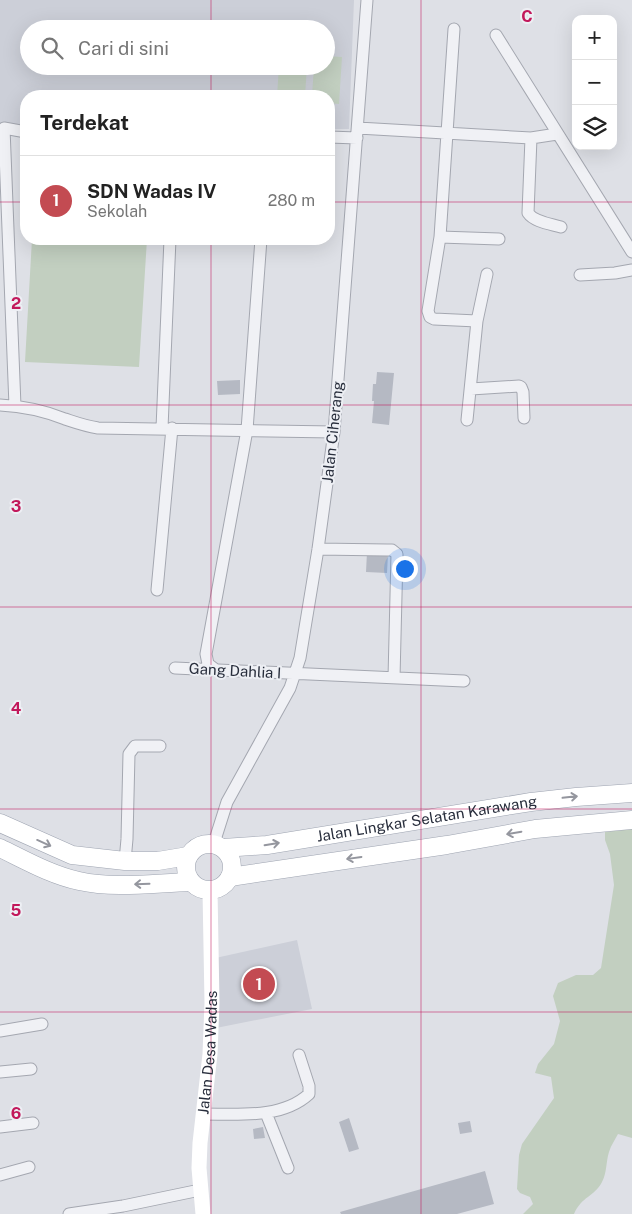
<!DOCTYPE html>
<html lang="id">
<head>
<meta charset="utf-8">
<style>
  body { margin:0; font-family:"Public Sans",sans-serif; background:#f2f2f2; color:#222 }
  .controls { position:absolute; right:15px; top:15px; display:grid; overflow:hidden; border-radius:10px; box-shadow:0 5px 20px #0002 }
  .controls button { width:45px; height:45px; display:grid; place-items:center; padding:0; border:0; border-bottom:1px solid #e0e0e0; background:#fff; color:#222; font:25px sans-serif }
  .you { position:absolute; left:404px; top:568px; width:18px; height:18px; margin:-12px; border:4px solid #fff; border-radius:50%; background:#1a73e8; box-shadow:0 0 0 8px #1a73e833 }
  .badge { display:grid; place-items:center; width:32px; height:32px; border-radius:50%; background:#c34b52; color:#fff; font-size:16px; font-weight:700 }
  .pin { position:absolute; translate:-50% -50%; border:2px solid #fff; box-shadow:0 1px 5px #0006 }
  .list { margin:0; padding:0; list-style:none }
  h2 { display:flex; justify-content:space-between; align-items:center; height:65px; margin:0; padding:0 20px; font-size:21px }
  h2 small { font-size:16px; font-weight:400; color:#767676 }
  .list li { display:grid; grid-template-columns:32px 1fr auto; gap:15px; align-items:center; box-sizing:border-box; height:90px; padding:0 20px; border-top:1px solid #e0e0e0 }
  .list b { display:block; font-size:19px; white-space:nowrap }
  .list p { margin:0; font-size:16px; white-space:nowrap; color:#767676 }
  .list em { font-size:16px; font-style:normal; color:#767676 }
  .icon { flex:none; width:28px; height:28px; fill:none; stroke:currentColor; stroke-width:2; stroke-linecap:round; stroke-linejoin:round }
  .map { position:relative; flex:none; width:632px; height:1214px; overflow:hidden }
  .search { position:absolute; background:#fff; box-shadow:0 5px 20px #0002; left:20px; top:20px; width:315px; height:55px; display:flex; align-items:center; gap:12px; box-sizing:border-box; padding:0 18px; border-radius:28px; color:#767676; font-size:19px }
  .panel { position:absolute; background:#fff; box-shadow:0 5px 20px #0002; left:20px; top:90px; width:315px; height:155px; border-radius:20px }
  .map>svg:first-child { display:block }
  .built { fill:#cccfd8; fill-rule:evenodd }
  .green { fill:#c2cfc0 }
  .building { fill:#b5b9c3 }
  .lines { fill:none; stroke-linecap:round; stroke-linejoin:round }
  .street-casing { stroke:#a4a7b0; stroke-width:13 }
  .primary-casing { stroke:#9ea4b1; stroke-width:19 }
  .street { stroke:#f0f1f5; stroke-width:11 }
  .secondary { stroke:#fff; stroke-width:15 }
  .primary { stroke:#fff; stroke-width:18 }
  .oneway { stroke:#94969e }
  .grid { fill:none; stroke:#c2185b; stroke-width:1; stroke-opacity:0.55 }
  .labels { text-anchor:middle; stroke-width:4; stroke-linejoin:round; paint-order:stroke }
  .street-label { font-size:15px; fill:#282e3c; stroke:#edeff4 }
  .grid-label { font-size:16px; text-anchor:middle; font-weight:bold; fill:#c2185b; stroke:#edeff4; stroke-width:4; stroke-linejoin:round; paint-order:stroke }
</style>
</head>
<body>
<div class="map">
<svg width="632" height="1214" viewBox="0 0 632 1214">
  <rect width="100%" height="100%" fill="#dee0e6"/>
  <path class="built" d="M0,0H354L349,129H329V96H26V126L0,124ZM29,29H326V66H29Z
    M297,940L312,1009L211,1029V959Z"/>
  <path class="green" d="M326,56L342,57L339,104L329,103V96H312L314,66H326Z
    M279,66H307L305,96H277Z
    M32,239H147L139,367L25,362Z
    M632,829V1138L618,1134C615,1140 611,1145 609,1152C606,1161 607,1173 602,1182C594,1197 582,1196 574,1214H523L533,1204L530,1197L520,1193L517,1189L519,1155L522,1144L554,1098L551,1077L535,1073L538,1064L554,1044L560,1021L553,996L558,983L576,975H593L601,968L614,885L610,854L605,840V832Z"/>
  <path class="building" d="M377,372L394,373L389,425L372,423L374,401H372L373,384H376Z
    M240,380V394L218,395L217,381Z
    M367,552L388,554L387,573L366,572Z
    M349,1118L359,1149L349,1152L339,1122Z
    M470,1121L472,1132L460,1134L458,1123Z
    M263,1127L265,1138L254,1139L253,1129Z
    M485,1171L494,1204L457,1214H341L340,1212Z"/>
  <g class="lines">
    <defs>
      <path id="street" d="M454,29L440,237L428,311L430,317L434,319L477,321
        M496,35L632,252
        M358,128L531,138L557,134
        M329,137L357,138
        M531,138L528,213C534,222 551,224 561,227
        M440,237L499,239
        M580,275L615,273L632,270
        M471,389L519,386L521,387L523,392L524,418
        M0,405C21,406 45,411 65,419C77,423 85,426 98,428L334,432
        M15,406L4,128L26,132
        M467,420L477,321L487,274
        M162,428L170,239
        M318,549L387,550H392L397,554L394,678
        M157,590L172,428
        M175,668L464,681
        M216,670L208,664L206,654L247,430L261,239
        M214,843L227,802L290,688L300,658L318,549L334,432L367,0
        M125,861L127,839L129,754L135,746H160
        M0,1031L42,1024
        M0,1072L31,1069
        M266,1113L288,1168
        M203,1114C237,1114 282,1119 309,1094V1086L299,1055
        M0,1127L33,1123
        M0,1175L29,1167
        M69,1214L123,1206L200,1190"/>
      <g id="primary">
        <path d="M0,823L72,855L125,861H158L188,856"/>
        <circle cx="209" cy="867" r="23"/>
        <path d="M0,848C25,860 51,875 79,881C115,889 154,883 191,882"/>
        <path id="s2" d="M223,848L267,845L531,802L576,797L632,793"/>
        <path d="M230,877L447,845L535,829L632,820"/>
      </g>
    </defs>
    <use href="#street" class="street-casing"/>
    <use href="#primary" class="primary-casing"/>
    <use href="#street" class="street"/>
    <path class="secondary" id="s1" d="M203,1214L199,1168L200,1143L210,1054L212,1003L210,890"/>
    <use href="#primary" class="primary"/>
  </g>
  <defs><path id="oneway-shaft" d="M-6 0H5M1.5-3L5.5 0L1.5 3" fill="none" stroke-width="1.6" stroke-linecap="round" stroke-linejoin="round" transform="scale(1.25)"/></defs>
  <g class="oneway">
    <use href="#oneway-shaft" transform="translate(570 797) rotate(-6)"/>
    <use href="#oneway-shaft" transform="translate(514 833) rotate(170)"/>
    <use href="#oneway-shaft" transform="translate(44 843) rotate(24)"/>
    <use href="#oneway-shaft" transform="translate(272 844) rotate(-9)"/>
    <use href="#oneway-shaft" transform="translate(354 858) rotate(172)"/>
    <use href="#oneway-shaft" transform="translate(142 884) rotate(178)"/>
  </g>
  <path class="grid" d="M211,0V29M421,0V1214M211,66V96M0,202H26M329,202H632M211,239V1214M0,405H632M0,607H632M0,809H632M0,1012H632"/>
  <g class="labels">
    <g class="street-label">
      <text transform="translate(333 432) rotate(-84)" y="5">Jalan Ciherang</text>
      <text transform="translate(235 671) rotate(3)" y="5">Gang Dahlia I</text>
      <text dy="5" stroke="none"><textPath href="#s2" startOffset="206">Jalan Lingkar Selatan Karawang</textPath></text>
      <text dy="5" stroke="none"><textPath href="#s1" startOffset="162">Jalan Desa Wadas</textPath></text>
    </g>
  </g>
  <g class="grid-label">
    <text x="527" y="22">C</text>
    <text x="16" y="309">2</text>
    <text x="16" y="512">3</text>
    <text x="16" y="714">4</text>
    <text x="16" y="916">5</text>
    <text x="16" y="1119">6</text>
  </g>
</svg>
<div class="controls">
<button>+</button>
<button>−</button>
<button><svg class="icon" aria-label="layers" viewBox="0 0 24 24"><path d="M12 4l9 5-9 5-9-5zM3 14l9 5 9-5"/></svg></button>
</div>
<div class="you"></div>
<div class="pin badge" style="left:259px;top:984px">1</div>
<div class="search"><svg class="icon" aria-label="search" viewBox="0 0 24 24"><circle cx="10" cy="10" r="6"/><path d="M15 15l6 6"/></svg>Cari di sini</div>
<section class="panel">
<h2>Terdekat<small></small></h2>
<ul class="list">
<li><span class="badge">1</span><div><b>SDN Wadas IV</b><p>Sekolah</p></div><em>280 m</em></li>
</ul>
</section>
</div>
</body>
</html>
